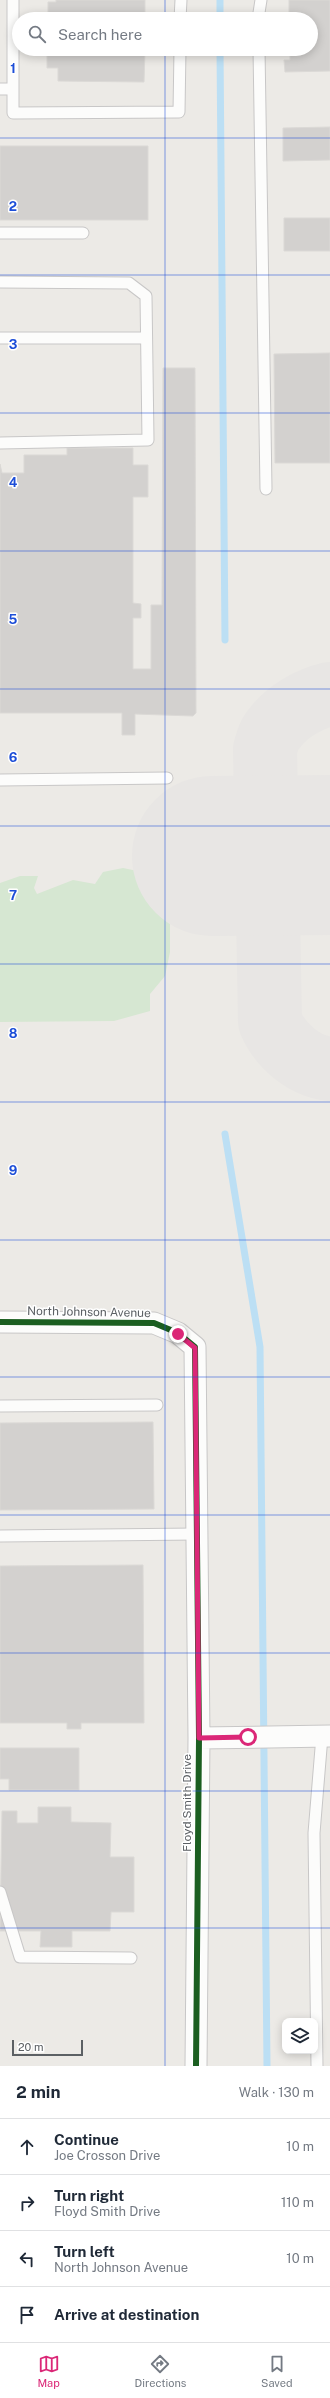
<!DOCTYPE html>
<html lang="en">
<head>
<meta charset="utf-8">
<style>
  body { margin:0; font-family:"Public Sans",sans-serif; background:#f2f2f3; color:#1f2937 }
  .controls { position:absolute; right:12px; bottom:12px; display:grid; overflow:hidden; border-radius:8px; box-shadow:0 2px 10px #0003 }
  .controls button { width:36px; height:36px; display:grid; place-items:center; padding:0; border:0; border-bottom:1px solid #e0e1e3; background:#fff; color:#1f2937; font:20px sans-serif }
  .scale { position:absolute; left:12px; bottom:10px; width:71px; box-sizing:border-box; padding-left:4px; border:2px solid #5c6064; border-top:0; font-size:11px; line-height:14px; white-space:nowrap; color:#5c6064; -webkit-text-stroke:3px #fff; paint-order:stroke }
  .stop { position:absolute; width:12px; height:12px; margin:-9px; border:3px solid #db2777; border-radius:50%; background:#fff }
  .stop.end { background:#db2777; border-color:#fff; box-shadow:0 1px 4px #0008 }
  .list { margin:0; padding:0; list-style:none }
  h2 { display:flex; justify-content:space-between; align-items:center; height:52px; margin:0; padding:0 16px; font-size:17px }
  h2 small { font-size:13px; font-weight:400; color:#747a83 }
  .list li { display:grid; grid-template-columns:26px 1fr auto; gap:12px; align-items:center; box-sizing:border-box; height:56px; padding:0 16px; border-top:1px solid #e0e1e3 }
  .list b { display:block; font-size:15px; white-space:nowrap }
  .list p { margin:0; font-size:13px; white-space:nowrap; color:#747a83 }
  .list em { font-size:13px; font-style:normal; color:#747a83 }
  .icon { flex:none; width:22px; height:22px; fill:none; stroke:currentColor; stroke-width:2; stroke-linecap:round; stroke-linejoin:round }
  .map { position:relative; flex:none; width:330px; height:2066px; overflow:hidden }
  .search { position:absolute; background:#fff; box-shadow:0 2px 10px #0003; left:12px; right:12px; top:12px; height:44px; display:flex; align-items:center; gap:10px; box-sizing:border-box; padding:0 14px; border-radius:22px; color:#747a83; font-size:15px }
  .sheet { height:276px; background:#fff }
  nav { display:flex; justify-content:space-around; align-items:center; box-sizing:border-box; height:56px; border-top:1px solid #e0e1e3; background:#fff; font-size:11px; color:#747a83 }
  nav a { display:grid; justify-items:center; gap:2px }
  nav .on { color:#db2777 }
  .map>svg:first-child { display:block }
  .green { fill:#d6e7d2 }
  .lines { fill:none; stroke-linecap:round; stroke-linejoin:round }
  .stream { stroke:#bcdff4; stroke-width:7 }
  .taxiway { stroke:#e8e6e4; stroke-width:64 }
  .runway { stroke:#e8e6e4; stroke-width:160 }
  .building { fill:#d3d1cf; stroke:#dbd9d6 }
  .lane-casing { stroke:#c8c7c7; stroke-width:13 }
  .street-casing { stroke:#c8c7c7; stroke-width:23 }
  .lane { stroke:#fcfcfb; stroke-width:11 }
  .street { stroke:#fcfcfb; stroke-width:21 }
  .cycleway-casing { stroke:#fff; stroke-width:8 }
  .cycleway { stroke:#1b5e20; stroke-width:6 }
  .route { stroke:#db2777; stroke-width:5 }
  .grid { fill:none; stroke:#1d4ed8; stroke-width:1; stroke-opacity:0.55 }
  .labels { text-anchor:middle; stroke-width:3; stroke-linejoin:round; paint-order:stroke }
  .street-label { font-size:12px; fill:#5c6064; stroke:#fff }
  .grid-label { font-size:13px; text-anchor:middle; font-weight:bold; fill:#1d4ed8; stroke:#fff; stroke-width:3; stroke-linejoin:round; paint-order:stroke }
</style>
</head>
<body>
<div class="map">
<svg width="330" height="2066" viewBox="0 0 330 2066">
  <rect width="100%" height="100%" fill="#eceae6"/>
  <path class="green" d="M123,868L157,875L170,873V952L165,976L150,994V1011L114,1021L0,1022V883L20,876H38L34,888L37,894L73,880L95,884L103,872Z"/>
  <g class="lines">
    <path class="stream" d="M220,0V19
      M220,49L225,640
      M225,1134L260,1347L267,2066"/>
    <path class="taxiway" d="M330,694C309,699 287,711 274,729C269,734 267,743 265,749L270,1022C280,1045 303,1066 330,1069"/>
    <path class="runway" d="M212,856L330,855"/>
  </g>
  <path class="building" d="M56,0H145V19H48V2H56Z
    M289,0H330V71L285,72L284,60H290V49H311V19H289Z
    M47,49H145L144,82L58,81V68H47Z
    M330,127V160L283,161V128Z
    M0,146H148V220H0Z
    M284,218H330V251H284Z
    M330,353V463H275L274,354Z
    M163,368H195L196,713L193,716L135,714V735H122V713H0V464L2,473H24V455H67V448H133V465H148V497H133V603L141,604V618H133V669H151V605H162Z
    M153,1422L154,1509L0,1510V1423Z
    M143,1565L144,1723H81V1729H67V1723H0V1566Z
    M0,1748H79V1790H9V1779H0Z
    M38,1807H71V1822L111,1823L110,1857H134V1912H111L110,1931H72V1947H40L41,1931H0L2,1811H17V1823H38Z"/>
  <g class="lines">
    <defs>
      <path id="lane" d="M180,19L181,0
        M258,19L261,0
        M259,49L266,489
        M0,89H13V0
        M13,89V113L179,112L180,49
        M0,233H83
        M0,282L129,283L146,296L148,440L0,443
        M0,338H146
        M0,780L167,778
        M0,1406L157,1405
        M0,1536L197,1534
        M0,1892L20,1957L131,1958
        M317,2066L314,1833L322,1736"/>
      <path id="street" d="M0,1322L154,1323L178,1333L195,1347L199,1738L196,2066
        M199,1738L330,1736"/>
    </defs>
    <use href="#lane" class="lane-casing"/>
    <use href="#street" class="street-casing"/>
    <use href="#lane" class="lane"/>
    <use href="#street" class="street"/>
    <defs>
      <path id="cycleway" d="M0,1322L154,1323L178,1333L195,1347L199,1738L196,2066"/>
    </defs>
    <use href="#cycleway" class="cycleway-casing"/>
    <use href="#cycleway" class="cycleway"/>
  </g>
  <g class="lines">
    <path class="route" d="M178,1334L195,1348L199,1738L248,1737"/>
  </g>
  <path class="grid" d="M165,0V19M165,49V2066M0,138H330M0,275H330M0,413H330M0,551H330M0,689H330M0,826H330M0,964H330M0,1102H330M0,1240H330M0,1377H330M0,1515H330M0,1653H330M0,1791H330M0,1928H330"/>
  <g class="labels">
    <g class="street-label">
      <text transform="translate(89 1312) rotate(1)" y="4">North Johnson Avenue</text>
      <text transform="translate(187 1803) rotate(-90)" y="4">Floyd Smith Drive</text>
    </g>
  </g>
  <g class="grid-label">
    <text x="13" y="73">1</text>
    <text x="13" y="211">2</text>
    <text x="13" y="349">3</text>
    <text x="13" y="487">4</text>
    <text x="13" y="624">5</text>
    <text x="13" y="762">6</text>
    <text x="13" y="900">7</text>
    <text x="13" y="1038">8</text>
    <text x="13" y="1175">9</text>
  </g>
</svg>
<div class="controls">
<button><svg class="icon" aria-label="layers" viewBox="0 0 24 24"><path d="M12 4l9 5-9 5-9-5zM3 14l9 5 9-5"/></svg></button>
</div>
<div class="scale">20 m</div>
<div class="stop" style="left:248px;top:1737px"></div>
<div class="stop end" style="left:178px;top:1334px"></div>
<div class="search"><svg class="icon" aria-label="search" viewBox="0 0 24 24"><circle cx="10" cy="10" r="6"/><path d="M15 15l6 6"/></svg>Search here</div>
</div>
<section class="sheet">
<h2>2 min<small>Walk · 130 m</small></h2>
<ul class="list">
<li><svg class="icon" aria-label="ahead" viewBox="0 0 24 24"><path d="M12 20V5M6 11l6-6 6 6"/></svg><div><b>Continue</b><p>Joe Crosson Drive</p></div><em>10 m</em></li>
<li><svg class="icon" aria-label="right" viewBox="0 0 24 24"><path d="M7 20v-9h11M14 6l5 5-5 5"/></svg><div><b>Turn right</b><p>Floyd Smith Drive</p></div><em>110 m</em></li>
<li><svg class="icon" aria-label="left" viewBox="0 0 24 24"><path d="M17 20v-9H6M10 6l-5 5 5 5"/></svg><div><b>Turn left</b><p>North Johnson Avenue</p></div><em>10 m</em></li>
<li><svg class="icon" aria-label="arrive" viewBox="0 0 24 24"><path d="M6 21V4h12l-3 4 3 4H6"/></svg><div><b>Arrive at destination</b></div></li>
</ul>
</section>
<nav>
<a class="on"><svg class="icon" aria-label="map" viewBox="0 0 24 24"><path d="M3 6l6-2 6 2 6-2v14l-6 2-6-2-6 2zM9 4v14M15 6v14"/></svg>Map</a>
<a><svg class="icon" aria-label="directions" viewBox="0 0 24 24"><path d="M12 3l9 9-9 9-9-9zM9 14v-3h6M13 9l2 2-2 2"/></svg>Directions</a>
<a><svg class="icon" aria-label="saved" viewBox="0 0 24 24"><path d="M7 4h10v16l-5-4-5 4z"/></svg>Saved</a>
</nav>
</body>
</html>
